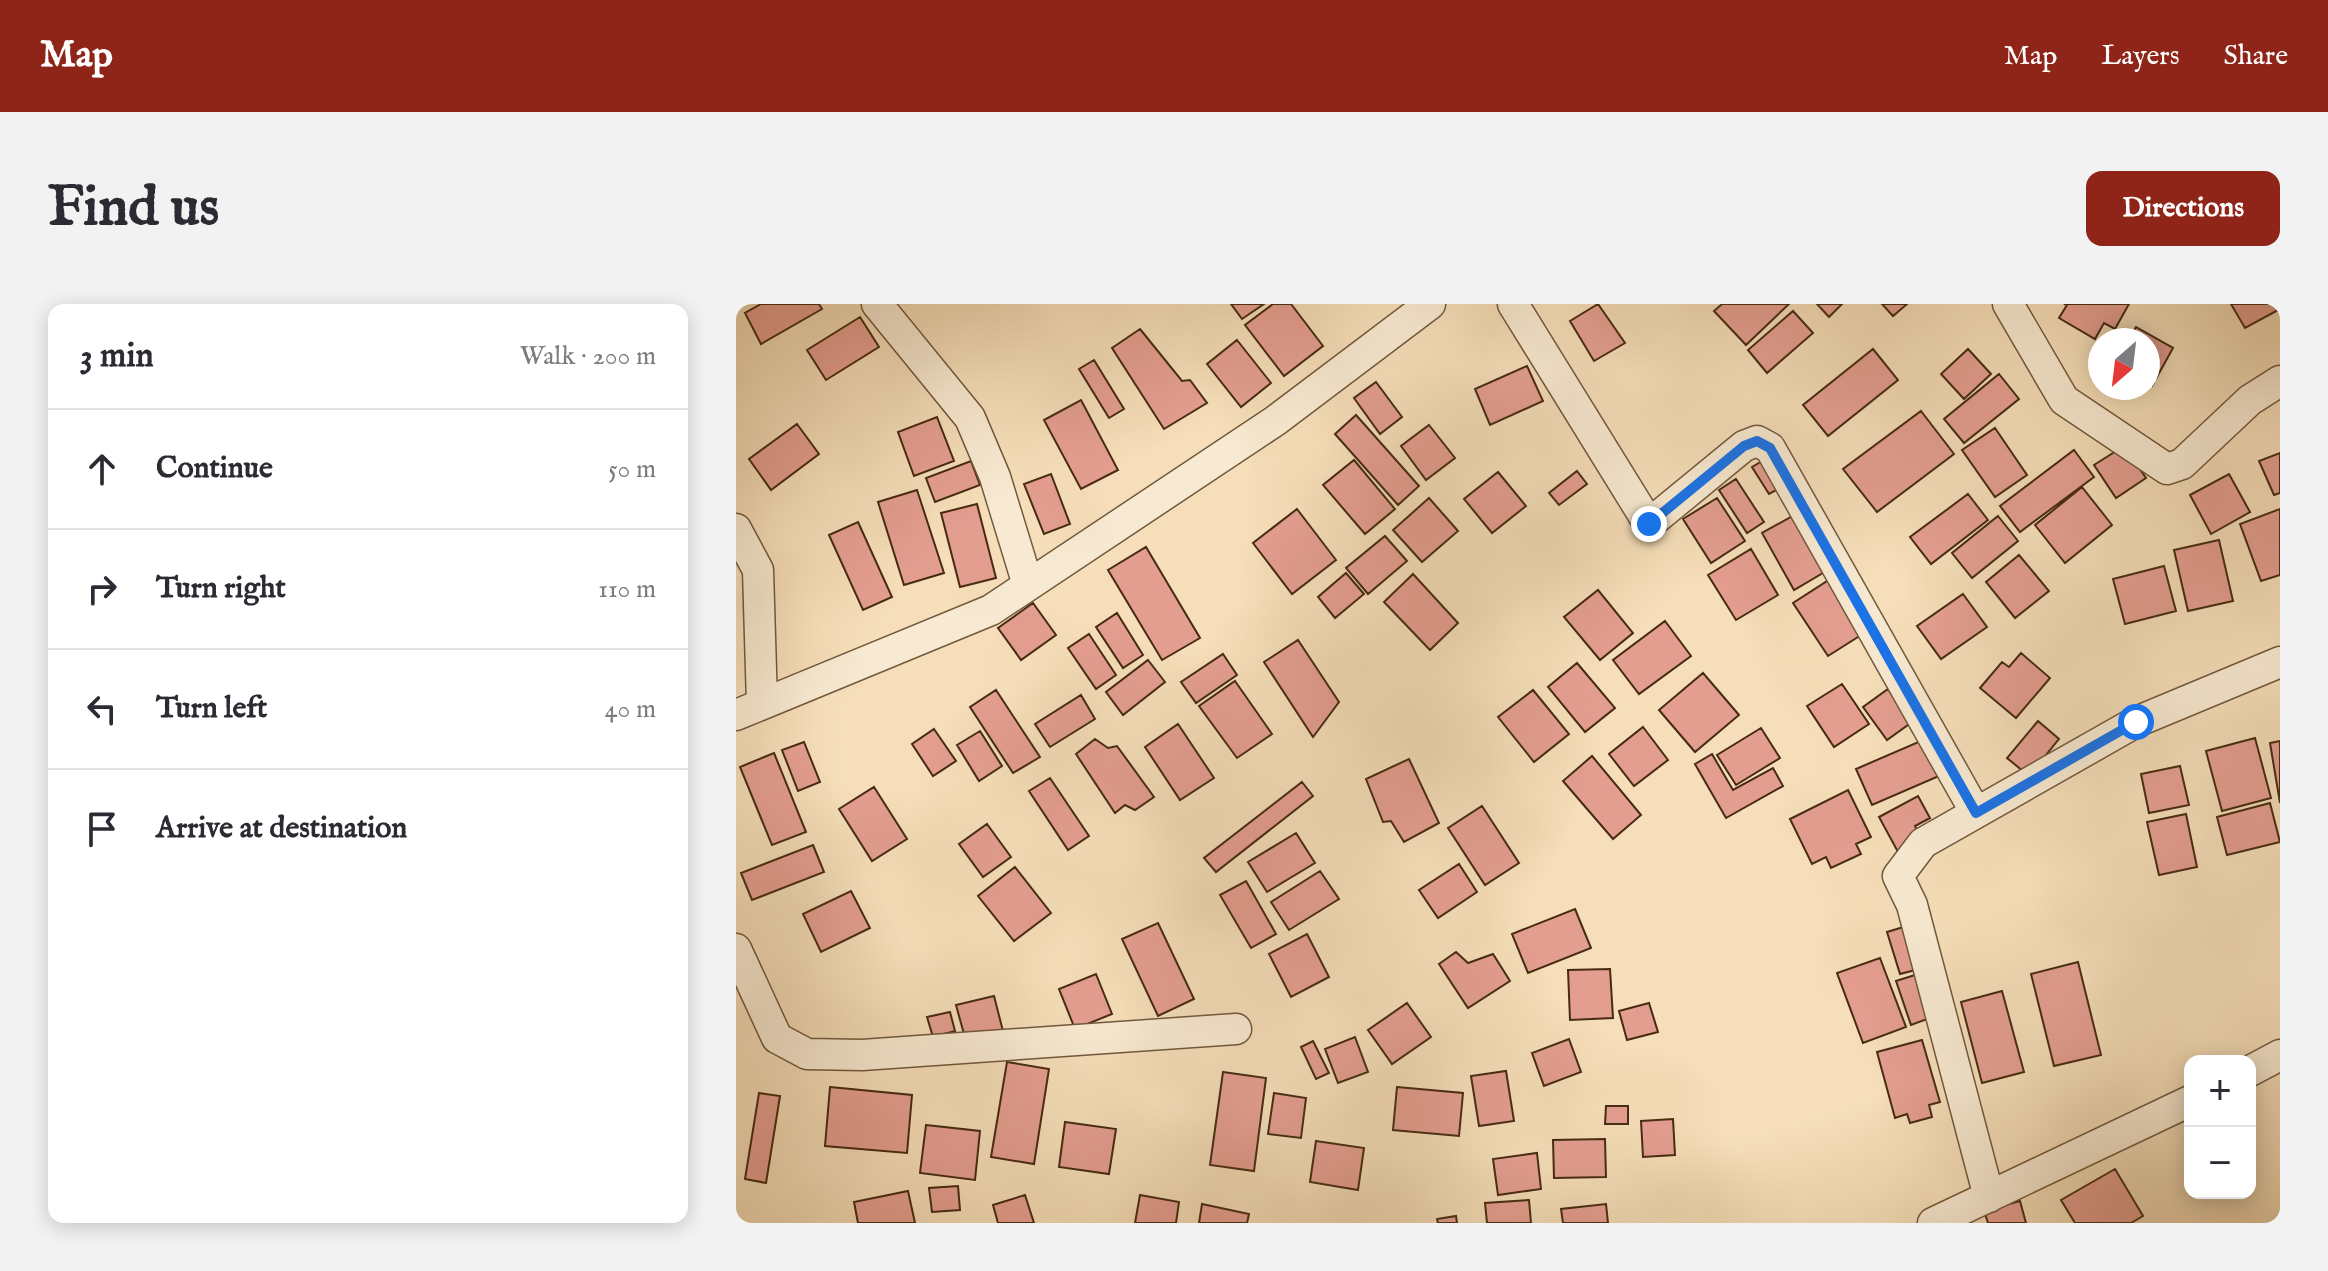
<!DOCTYPE html>
<html lang="en">
<head>
<meta charset="utf-8">
<style>
  body { margin:0; font-family:"IM FELL English",serif; background:#f2f2f3; color:#2b2b33 }
  .controls { position:absolute; right:24px; bottom:24px; display:grid; overflow:hidden; border-radius:16px; box-shadow:0 4px 20px #0003 }
  .controls button { width:72px; height:72px; display:grid; place-items:center; padding:0; border:0; border-bottom:2px solid #e1e1e2; background:#fff; color:#2b2b33; font:40px sans-serif }
  .compass { position:absolute; left:1352px; top:24px; width:72px; height:72px; border-radius:50%; background:#fff; box-shadow:0 4px 20px #0003; rotate:208deg }
  .stop { position:absolute; width:24px; height:24px; margin:-18px; border:6px solid #1a73e8; border-radius:50%; background:#fff }
  .stop.end { background:#1a73e8; border-color:#fff; box-shadow:0 2px 8px #0008 }
  .list { margin:0; padding:0; list-style:none }
  h2 { display:flex; justify-content:space-between; align-items:center; height:104px; margin:0; padding:0 32px; font-size:34px }
  h2 small { font-size:26px; font-weight:400; color:#7c7c81 }
  .list li { display:grid; grid-template-columns:52px 1fr auto; gap:24px; align-items:center; box-sizing:border-box; height:120px; padding:0 32px; border-top:2px solid #e1e1e2 }
  .list b { display:block; font-size:30px; white-space:nowrap }
  .list em { font-size:26px; font-style:normal; color:#7c7c81 }
  .icon { flex:none; width:44px; height:44px; fill:none; stroke:currentColor; stroke-width:2; stroke-linecap:round; stroke-linejoin:round }
  .map { position:relative; flex:none; width:1544px; height:919px; overflow:hidden; border-radius:16px }
  header { display:flex; align-items:center; gap:48px; box-sizing:border-box; height:112px; padding:0 40px; background:#8f2418; color:#fff }
  header strong { font-size:38px }
  nav { display:flex; gap:44px; margin-inline-start:auto; font-size:28px }
  .intro { display:flex; align-items:center; justify-content:space-between; box-sizing:border-box; height:192px; padding:0 48px }
  h1 { margin:0; font-size:56px }
  .button { padding:20px 36px; border-radius:16px; background:#8f2418; color:#fff; font-size:28px; font-weight:700 }
  main { display:flex; gap:48px; padding:0 48px }
  aside { flex:1; background:#fff; border-radius:16px; box-shadow:0 4px 20px #0003 }
  .map>svg:first-child { display:block }
  .building { fill:#e49e90; stroke:#462b12; stroke-width:2 }
  .lines { fill:none; stroke-linecap:round; stroke-linejoin:round }
  .street-casing { stroke:#72583c; stroke-width:33 }
  .street { stroke:#f8ead2; stroke-width:30 }
  .route { stroke:#1a73e8; stroke-width:10 }
</style>
</head>
<body>
<header>
<strong>Map</strong>
<nav><a>Map</a><a>Layers</a><a>Share</a></nav>
</header>
<div class="intro"><h1>Find us</h1><a class="button">Directions</a></div>
<main>
<aside>
<h2>3 min<small>Walk · 200 m</small></h2>
<ul class="list">
<li><svg class="icon" aria-label="ahead" viewBox="0 0 24 24"><path d="M12 20V5M6 11l6-6 6 6"/></svg><div><b>Continue</b></div><em>50 m</em></li>
<li><svg class="icon" aria-label="right" viewBox="0 0 24 24"><path d="M7 20v-9h11M14 6l5 5-5 5"/></svg><div><b>Turn right</b></div><em>110 m</em></li>
<li><svg class="icon" aria-label="left" viewBox="0 0 24 24"><path d="M17 20v-9H6M10 6l-5 5 5 5"/></svg><div><b>Turn left</b></div><em>40 m</em></li>
<li><svg class="icon" aria-label="arrive" viewBox="0 0 24 24"><path d="M6 21V4h12l-3 4 3 4H6"/></svg><div><b>Arrive at destination</b></div></li>
</ul>
</aside>
<div class="map">
<svg width="1544" height="919" viewBox="0 0 1544 919">
  <rect width="100%" height="100%" fill="#f5deb9"/>
  <filter id="stains"><feTurbulence type="fractalNoise" baseFrequency=".0025" numOctaves="4"/><feColorMatrix values="0 0 0 0 .2 0 0 0 0 .09 0 0 0 0 .02 0 0 0 .5 -.17"/></filter>
  <radialGradient id="worn" r=".72"><stop offset=".6" stop-color="#630" stop-opacity="0"/><stop offset="1" stop-color="#630" stop-opacity=".3"/></radialGradient>
  <path class="building" d="M25,0H83L86,5L25,40L9,9Z
    M495,0H528L506,15Z
    M537,0H555L587,42L548,72L509,21Z
    M862,0L889,39L858,57L834,17Z
    M986,0H1053L1010,41L978,7Z
    M1081,0H1106L1093,13Z
    M1146,0H1171L1157,12Z
    M1328,0H1393L1379,25L1368,19L1359,35L1323,14L1331,1Z
    M1495,0H1544V5L1509,24Z
    M1057,7L1077,29L1031,69L1012,46Z
    M124,13L143,43L90,76L71,46Z
    M1400,23L1437,44L1416,82L1412,80V36H1393Z
    M404,25L446,77L454,76L471,99L428,125L376,44Z
    M501,36L535,79L505,103L471,60Z
    M1137,45L1162,76L1092,132L1067,101Z
    M1232,45L1255,70L1228,95L1205,70Z
    M358,56L388,105L373,114L343,65Z
    M791,62L807,97L754,121L739,85Z
    M1263,70L1283,95L1228,139L1208,115Z
    M640,78L666,113L644,130L618,94Z
    M345,96L382,166L345,185L308,116Z
    M1185,107L1218,150L1141,208L1107,165Z
    M620,111L683,182L662,201L599,130Z
    M201,113L218,157L178,172L162,128Z
    M61,120L83,150L35,186L13,155Z
    M693,121L719,154L690,176L665,142Z
    M1259,124L1291,171L1259,193L1226,146Z
    M1388,142L1410,174L1380,194L1358,161Z
    M1338,146L1358,173L1284,228L1264,202Z
    M1544,149V189L1538,191L1523,157Z
    M1033,153L1050,181L1033,190L1016,163Z
    M618,156L659,205L629,230L587,181Z
    M235,157L244,181L199,198L190,174Z
    M841,167L851,180L823,201L813,189Z
    M762,168L790,202L756,229L728,195Z
    M315,170L334,220L308,230L288,180Z
    M1493,170L1514,208L1475,230L1454,191Z
    M1000,175L1028,218L1011,229L983,186Z
    M1346,183L1376,221L1329,259L1299,221Z
    M181,186L208,269L168,281L142,198Z
    M1232,190L1252,216L1195,260L1174,233Z
    M693,194L722,227L686,258L657,226Z
    M981,194L1009,237L975,259L947,215Z
    M241,200L260,274L224,283L205,209Z
    M561,205L600,256L556,290L517,239Z
    M1544,205V271L1525,277L1504,220Z
    M1060,210L1092,266L1058,286L1026,229Z
    M1262,212L1282,237L1236,274L1216,249Z
    M122,218L156,293L127,306L93,231Z
    M649,232L671,257L632,290L610,264Z
    M1483,236L1497,297L1452,307L1438,246Z
    M410,243L464,334L426,356L372,266Z
    M1015,245L1042,291L1000,316L972,271Z
    M1283,251L1313,287L1279,314L1250,278Z
    M1428,262L1440,307L1389,320L1377,275Z
    M610,269L628,290L599,314L582,293Z
    M677,270L722,319L694,346L648,298Z
    M1099,272L1133,326L1092,352L1057,299Z
    M862,286L897,329L864,356L828,313Z
    M1227,290L1251,323L1205,355L1181,322Z
    M297,299L320,331L285,356L262,324Z
    M381,309L407,351L387,364L360,323Z
    M929,317L955,352L903,390L877,356Z
    M353,330L380,371L360,385L332,344Z
    M562,336L603,398L577,433L528,358Z
    M1285,349L1314,374L1280,414L1244,384L1266,358L1273,363Z
    M487,350L501,371L460,399L445,378Z
    M412,356L429,378L387,411L370,388Z
    M841,359L879,404L849,428L812,383Z
    M967,369L1003,411L959,448L923,406Z
    M499,377L536,430L501,454L463,402Z
    M1106,380L1133,420L1098,443L1071,402Z
    M1152,385L1176,418L1151,436L1127,403Z
    M260,386L304,453L277,469L234,403Z
    M797,386L833,430L798,458L762,413Z
    M345,391L359,415L314,443L299,420Z
    M1302,417L1323,435L1293,472L1271,454Z
    M442,420L478,474L444,496L409,443Z
    M907,423L932,456L898,482L873,450Z
    M1025,424L1044,454L1000,481L981,451Z
    M198,425L220,457L197,472L176,440Z
    M244,427L266,462L243,477L221,441Z
    M1519,434L1535,494L1486,507L1470,447Z
    M359,435L372,444L381,442L418,493L399,506L389,501L379,509L340,450Z
    M1187,436L1203,472L1136,501L1120,465Z
    M1544,437V499L1534,439Z
    M68,438L84,478L62,487L46,446Z
    M38,449L70,528L36,541L4,463Z
    M976,450L997,486L1037,464L1047,482L990,514L959,460Z
    M856,452L905,511L877,535L827,477Z
    M673,455L703,519L668,538L655,517L647,518L630,475Z
    M1444,462L1453,501L1413,509L1405,470Z
    M314,474L353,532L332,546L293,487Z
    M566,478L577,492L480,568L468,554Z
    M138,483L171,535L136,557L103,505Z
    M1112,486L1135,533L1120,540L1125,550L1095,564L1090,553L1076,560L1054,515Z
    M1182,492L1194,514L1179,522L1186,535L1162,548L1143,513Z
    M1534,499L1544,538L1491,551L1481,513Z
    M746,502L783,559L749,581L712,524Z
    M1450,510L1461,563L1423,571L1411,518Z
    M251,520L275,553L247,573L223,540Z
    M560,529L579,559L531,588L512,558Z
    M77,541L88,568L16,596L5,569Z
    M723,560L741,588L702,614L683,586Z
    M279,563L315,609L278,637L242,592Z
    M584,567L603,595L553,626L535,598Z
    M510,577L540,630L515,644L484,591Z
    M115,587L134,624L85,648L67,610Z
    M839,605L855,644L792,669L776,630Z
    M422,619L458,695L422,712L386,635Z
    M1174,621L1187,664L1164,670L1151,628Z
    M571,630L593,673L555,693L533,650Z
    M720,648L732,659L757,650L774,677L732,704L703,660Z
    M1144,654L1170,723L1127,739L1101,669Z
    M1342,658L1365,751L1318,762L1295,670Z
    M874,665L877,714L834,716L832,666Z
    M360,670L376,710L339,725L323,685Z
    M1179,671L1194,714L1175,721L1160,677Z
    M1266,687L1288,768L1246,779L1225,698Z
    M258,692L268,731L231,741L220,701Z
    M671,699L695,733L656,760L632,726Z
    M913,699L922,728L891,736L883,707Z
    M214,708L219,727L197,733L191,713Z
    M619,733L632,768L602,779L589,745Z
    M833,735L845,768L808,782L796,749Z
    M1186,736L1204,798L1193,801L1196,813L1174,819L1171,810L1159,814L1141,748Z
    M577,737L593,769L580,775L565,743Z
    M271,758L313,765L298,860L255,853Z
    M770,767L778,817L743,822L735,772Z
    M487,768L530,774L518,867L474,861Z
    M94,783L176,791L171,849L89,842Z
    M661,783L727,789L723,832L657,826Z
    M23,789L44,792L30,879L9,875Z
    M538,789L570,794L565,834L532,830Z
    M870,802H892V820H869Z
    M937,815L939,851L907,853L905,817Z
    M329,818L380,825L373,870L323,863Z
    M190,821L244,827L239,876L184,869Z
    M869,835L870,873L818,874L817,836Z
    M580,837L628,844L622,886L574,878Z
    M801,849L805,885L762,891L757,855Z
    M1379,865L1407,912L1395,919H1339L1325,896Z
    M222,882L224,906L196,908L193,884Z
    M172,887L179,919H122L118,898Z
    M289,891L298,919H262L257,901Z
    M404,891L443,898L440,919H399Z
    M793,896L795,919H751L749,899Z
    M1284,897L1290,919H1252L1248,907Z
    M466,900L513,910L511,919H463Z
    M870,900L872,919H827L825,905Z
    M720,912L721,919H702L701,915Z"/>
  <g class="lines">
    <defs>
      <path id="street" d="M141,0L234,114L259,173L292,281
        M777,0L913,220L1008,142L1021,137L1034,144L1240,509
        M1272,0L1328,96L1431,165L1446,160L1514,96L1544,77
        M0,225L22,266L26,400
        M0,411L255,306L539,117L694,0
        M0,645L41,734L71,750L126,751L500,725
        M1514,767L1544,751
        M1253,893L1176,601L1162,572L1187,539L1400,418L1544,358
        M1197,919L1454,797"/>
    </defs>
    <use href="#street" class="street-casing"/>
    <use href="#street" class="street"/>
  </g>
  <g class="lines">
    <path class="route" d="M913,220L1008,142L1021,137L1034,144L1240,509L1400,418"/>
  </g>
  <rect width="100%" height="100%" filter="url(#stains)"/>
  <rect width="100%" height="100%" fill="url(#worn)"/>
</svg>
<div class="controls">
<button>+</button>
<button>−</button>
</div>
<svg class="compass" viewBox="-18 -18 36 36"><path d="M0-13l5 13h-10z" fill="#e53935"/><path d="M0 13l5-13h-10z" fill="#7c7c81"/></svg>
<div class="stop" style="left:1400px;top:418px"></div>
<div class="stop end" style="left:913px;top:220px"></div>
</div>
</main>
</body>
</html>
